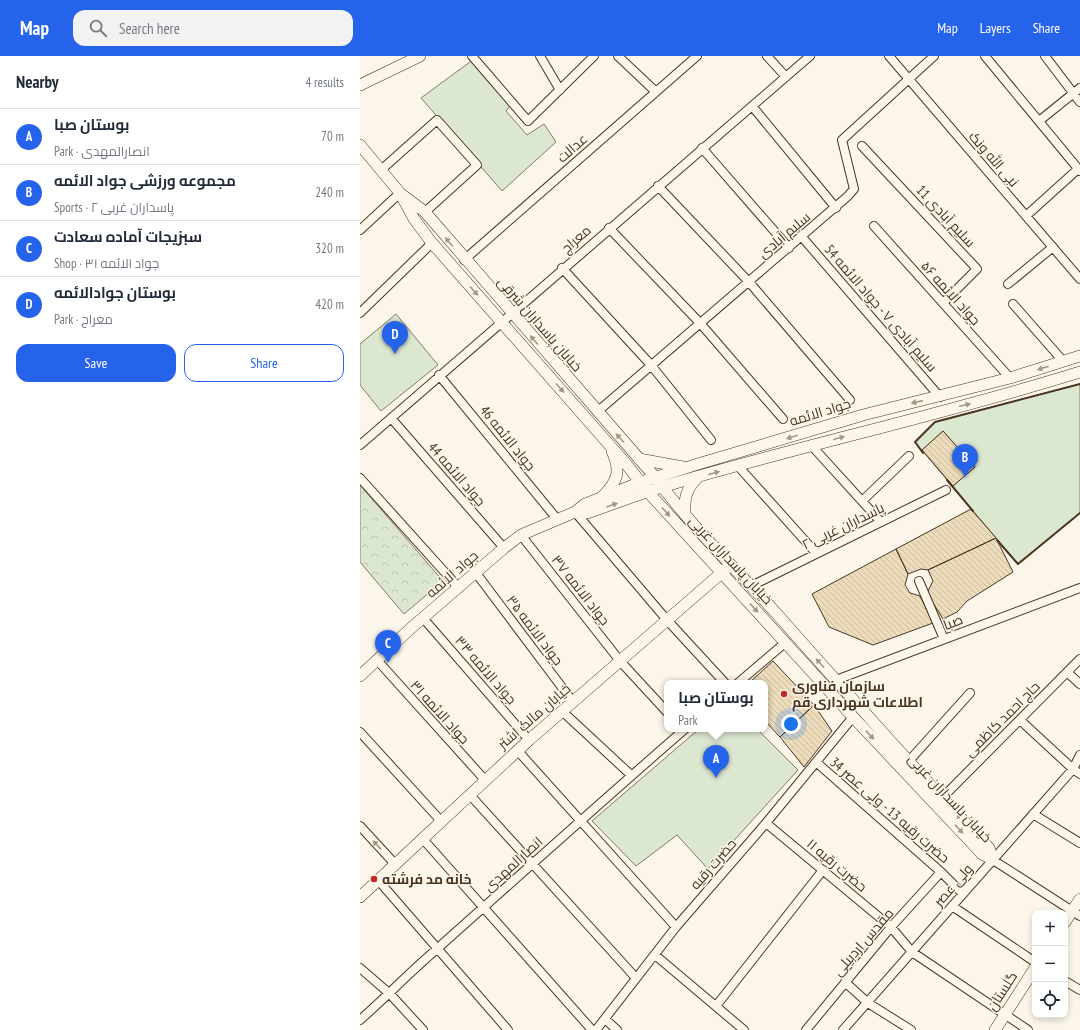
<!DOCTYPE html>
<html lang="en">
<head>
<meta charset="utf-8">
<style>
  body { margin:0; font-family:"PT Sans Narrow",Cairo,sans-serif; background:#f2f2f3; color:#1f2937 }
  .controls { position:absolute; right:12px; bottom:12px; display:grid; overflow:hidden; border-radius:8px; box-shadow:0 2px 6px #0003 }
  .controls button { width:36px; height:36px; display:grid; place-items:center; padding:0; border:0; border-bottom:1px solid #e0e1e3; background:#fff; color:#1f2937; font:20px sans-serif }
  .you { position:absolute; left:431px; top:668px; width:14px; height:14px; margin:-10px; border:3px solid #fff; border-radius:50%; background:#1a73e8; box-shadow:0 0 0 6px #1a73e833 }
  .badge { display:grid; place-items:center; width:26px; height:26px; border-radius:50%; background:#2563eb; color:#fff; font-size:13px; font-weight:700 }
  .pin { position:absolute; translate:-50% -33px; filter:drop-shadow(0 1px 2px #0008) }
  .pin::after { content:''; position:absolute; top:21px; width:14px; height:12px; background:inherit; clip-path:polygon(0 0,100% 0,50% 100%) }
  .popup { position:absolute; left:304px; top:624px; width:104px; height:52px; box-sizing:border-box; display:grid; place-content:center; border-radius:8px; background:#fff; filter:drop-shadow(0 1px 3px #0005); font-size:13px; white-space:nowrap; color:#747a83 }
  .popup b { font-size:15px; color:#1f2937 }
  .popup::after { content:''; position:absolute; left:50%; top:100%; margin-left:-8px; border:8px solid transparent; border-top-color:#fff }
  .list { margin:0; padding:0; list-style:none }
  h2 { display:flex; justify-content:space-between; align-items:center; height:52px; margin:0; padding:0 16px; font-size:17px }
  h2 small { font-size:13px; font-weight:400; color:#747a83 }
  .list li { display:grid; grid-template-columns:26px 1fr auto; gap:12px; align-items:center; box-sizing:border-box; height:56px; padding:0 16px; border-top:1px solid #e0e1e3 }
  .list b { display:block; font-size:15px; white-space:nowrap }
  .list p { margin:0; font-size:13px; white-space:nowrap; color:#747a83 }
  .list em { font-size:13px; font-style:normal; color:#747a83 }
  .actions { display:flex; gap:8px; padding:12px 16px }
  .actions a { flex:1; padding:9px 0; border:1px solid #2563eb; border-radius:12px; text-align:center; font-size:14px; color:#2563eb }
  .actions .main { background:#2563eb; color:#fff }
  .icon { flex:none; width:22px; height:22px; fill:none; stroke:currentColor; stroke-width:2; stroke-linecap:round; stroke-linejoin:round }
  .map { position:relative; flex:none; width:720px; height:974px; overflow:hidden }
  header { display:flex; align-items:center; gap:24px; box-sizing:border-box; height:56px; padding:0 20px; background:#2563eb; color:#fff }
  header strong { font-size:19px }
  nav { display:flex; gap:22px; margin-inline-start:auto; font-size:14px }
  .search { width:280px; height:36px; background:#f2f2f3; display:flex; align-items:center; gap:10px; box-sizing:border-box; padding:0 14px; border-radius:12px; color:#747a83; font-size:15px }
  main { display:flex }
  aside { flex:1; background:#fff }
  .map>svg:first-child { display:block }
  .green { fill:#dce7d0; stroke:#887966; fill-rule:evenodd }
  .forest { fill:url(#forest-crowns); stroke:#887966 }
  .building { fill:url(#building-back-hatch); stroke:#4a3520 }
  .lines { fill:none; stroke-linecap:round; stroke-linejoin:round }
  .street-casing { stroke:#4a3520; stroke-width:10 }
  .secondary-casing { stroke:#4a3520; stroke-width:12 }
  .street { stroke:#fbf6e9; stroke-width:8 }
  .secondary { stroke:#fbf6e9; stroke-width:11 }
  .wall { stroke:#4a3520; stroke-width:2 }
  .oneway { fill:#a29684 }
  .poi-dot { fill:#c62828; stroke:#fbf6e9; stroke-width:1.5 }
  .labels { text-anchor:middle; stroke-width:3; stroke-linejoin:round; paint-order:stroke }
  .street-label { font-size:14px; fill:#4a3520; stroke:#fbf6e9 }
  .poi-label { font-size:14px; font-weight:bold; fill:#4a3520; stroke:#fbf6e9; text-anchor:start }
</style>
</head>
<body>
<header>
<strong>Map</strong>
<div class="search"><svg class="icon" aria-label="search" viewBox="0 0 24 24"><circle cx="10" cy="10" r="6"/><path d="M15 15l6 6"/></svg>Search here</div>
<nav><a>Map</a><a>Layers</a><a>Share</a></nav>
</header>
<main>
<aside>
<h2>Nearby<small>4 results</small></h2>
<ul class="list">
<li><span class="badge">A</span><div><b>بوستان صبا</b><p>Park · انصارالمهدی</p></div><em>70 m</em></li>
<li><span class="badge">B</span><div><b>مجموعه ورزشی جواد الائمه</b><p>Sports · پاسداران غربی ۲</p></div><em>240 m</em></li>
<li><span class="badge">C</span><div><b>سبزیجات آماده سعادت</b><p>Shop · جواد الائمه ۳۱</p></div><em>320 m</em></li>
<li><span class="badge">D</span><div><b>بوستان جوادالائمه</b><p>Park · معراج</p></div><em>420 m</em></li>
</ul>
<div class="actions"><a class="main">Save</a><a>Share</a></div>
</aside>
<div class="map">
<svg width="720" height="974" viewBox="0 0 720 974">
  <defs>
    <pattern id="forest-crowns" width="20" height="18" patternUnits="userSpaceOnUse"><rect width="20" height="18" fill="#dce7d0"/><path d="M2 6a3 3 0 1 1 6 0M12 15a3 3 0 1 1 6 0" fill="none" stroke="#bec7b2"/></pattern>
    <pattern id="building-back-hatch" width="6" height="6" patternUnits="userSpaceOnUse"><rect width="6" height="6" fill="#ecdcbc"/><path d="M-1 5l2 2M0 0l6 6M5-1l2 2" fill="none" stroke="#ccbda1"/></pattern>
  </defs>
  <rect width="100%" height="100%" fill="#fbf6e9"/>
  <path class="green" d="M114,3L152,47L146,55L167,79L184,68L196,86L142,135L61,42Z
    M36,258L78,309L21,355L0,329V288Z
    M720,328V457L658,508L555,386L575,366ZM583,375L615,411L593,430L562,394Z
    M339,673H397L438,714L348,813L317,779L276,810L232,765Z"/>
  <path class="forest" d="M0,429L83,525L44,558L0,506Z"/>
  <path class="building" d="M583,375L615,411L593,430L562,394Z
    M611,453L636,482L568,514L561,513L548,518L536,493Z
    M636,482L653,516L607,545L597,556L583,563L567,537L573,525L568,514Z
    M536,493L548,518L545,529L550,537L560,540L573,567L513,589L469,571L452,538Z
    M413,605L454,649L420,681L405,665V627H389Z
    M454,649L472,675L444,711L420,681Z"/>
  <g class="lines">
    <defs>
      <path id="street" d="M112,0L168,65L234,0
        M180,0L200,34
        M258,0L296,36
        M407,0L426,21
        M529,0L720,223
        M625,0L720,115
        M685,0L720,46
        M392,50L476,152
        M679,65L720,32
        M502,90L617,213L583,247
        M342,92L429,192
        M21,114L77,64L117,109L65,156
        M298,130L389,226L490,344
        M666,160L718,113
        M514,170L650,322
        M249,172L340,267L423,363
        M0,174L40,137
        M442,181L580,341
        M104,204L337,0
        M202,212L291,309L351,384
        M648,228L693,191
        M653,248L703,305
        M0,257L72,187
        M79,319L197,463
        M237,356L488,140L494,133L482,84L574,0
        M31,362L144,492
        M0,389L450,0
        M451,389L521,466
        M378,410L456,497
        M0,422L99,532
        M502,445L549,400
        M215,456L307,564L365,627
        M161,479L260,605L307,656
        M116,517L213,646
        M559,525L584,583
        M391,530L586,434
        M63,562L169,684
        M17,604L125,724
        M707,616L720,628
        M476,624L720,532
        M378,627L426,586
        M203,656L271,719
        M660,664L713,713L720,718
        M0,676L81,765
        M157,694L316,871
        M456,706L581,816L603,838
        M548,706L610,637
        M110,739L276,922
        M582,742L720,603
        M673,758L720,787
        M406,767L531,871L552,896L668,974
        M0,770L35,808
        M62,782L232,974
        M633,804L720,860
        M18,824L148,974
        M592,850L675,906
        M295,899L384,974
        M0,912L30,938L63,974
        M705,925L720,934
        M485,926L508,947L551,974
        M356,950L463,814
        M245,963L257,974
        M0,964C27,940 51,915 78,892C160,819 242,745 325,673
        M236,974L316,871L406,767L493,661
        M446,974L531,871L581,816
        M483,974L713,713L720,699"/>
      <path id="secondary" d="M0,29L60,0
        M0,89L40,137L54,163L72,187L267,409L288,436L493,661L622,798L633,804
        M44,140L65,156L295,421C331,470 375,512 416,557C486,636 556,715 629,792L633,804
        M279,403L323,411
        M243,440C258,425 261,415 252,395
        M215,456L227,457C253,448 279,438 305,430C442,389 583,359 720,316
        M325,459C324,442 326,433 338,421
        M0,620L50,573L144,492L161,479L215,456L225,448L281,426L338,408L503,359L650,322L720,300
        M0,841L169,684L366,513
        M705,866L720,843
        M635,974L675,912"/>
    </defs>
    <use href="#street" class="street-casing"/>
    <use href="#secondary" class="secondary-casing"/>
    <use href="#street" class="street"/>
    <use href="#secondary" class="secondary"/>
    <path class="wall" d="M563,397L555,386L575,366L720,328
      M587,424L613,455
      M637,484L658,508L720,457"/>
  </g>
  <defs><path id="oneway-solid" d="M-6-.8H1V-3.2L6.5 0L1 3.2V.8H-6Z"/></defs>
  <g class="oneway">
    <use href="#oneway-solid" transform="translate(89 186) rotate(-130)"/>
    <use href="#oneway-solid" transform="translate(114 235) rotate(48)"/>
    <use href="#oneway-solid" transform="translate(174 284) rotate(-131)"/>
    <use href="#oneway-solid" transform="translate(683 312) rotate(163)"/>
    <use href="#oneway-solid" transform="translate(200 332) rotate(49)"/>
    <use href="#oneway-solid" transform="translate(557 346) rotate(167)"/>
    <use href="#oneway-solid" transform="translate(605 349) rotate(-14)"/>
    <use href="#oneway-solid" transform="translate(432 381) rotate(163)"/>
    <use href="#oneway-solid" transform="translate(260 382) rotate(-132)"/>
    <use href="#oneway-solid" transform="translate(479 382) rotate(-15)"/>
    <use href="#oneway-solid" transform="translate(354 417) rotate(-15)"/>
    <use href="#oneway-solid" transform="translate(252 449) rotate(-19)"/>
    <use href="#oneway-solid" transform="translate(306 456) rotate(48)"/>
    <use href="#oneway-solid" transform="translate(394 552) rotate(47)"/>
    <use href="#oneway-solid" transform="translate(460 607) rotate(-132)"/>
    <use href="#oneway-solid" transform="translate(510 679) rotate(47)"/>
    <use href="#oneway-solid" transform="translate(599 773) rotate(47)"/>
    <use href="#oneway-solid" transform="translate(17 789) rotate(-133)"/>
  </g>
  <g class="poi-dot">
    <circle cx="424" cy="638" r="4"/>
    <circle cx="14" cy="823" r="4"/>
  </g>
  <g class="labels">
    <g class="street-label">
      <text transform="translate(212 92) rotate(-41)" y="5">عدالت</text>
      <text transform="translate(634 103) rotate(49)" y="5">نبی الله ونک</text>
      <text transform="translate(586 160) rotate(47)" y="5">سلیم آبادی 11</text>
      <text transform="translate(424 179) rotate(-40)" y="5">سلیم آبادی</text>
      <text transform="translate(216 183) rotate(-41)" y="5">معراج</text>
      <text transform="translate(591 237) rotate(48)" y="5">جواد الائمه ۵۶</text>
      <text transform="translate(521 252) rotate(49)" y="5">سلیم آبادی ۷ - جواد الائمه 54</text>
      <text transform="translate(180 268) rotate(49)" y="5">خیابان پاسداران شرقی</text>
      <text transform="translate(460 356) rotate(-17)" y="5">جواد الائمه</text>
      <text transform="translate(148 382) rotate(51)" y="5">جواد الائمه 46</text>
      <text transform="translate(97 418) rotate(49)" y="5">جواد الائمه 44</text>
      <text transform="translate(483 470) rotate(-26)" y="5">پاسداران غربی ۲</text>
      <text transform="translate(371 504) rotate(47)" y="5">خیابان پاسداران غربی</text>
      <text transform="translate(92 518) rotate(-41)" y="5">جواد الائمه</text>
      <text transform="translate(221 534) rotate(52)" y="5">جواد الائمه ۳۷</text>
      <text transform="translate(593 566) rotate(-21)" y="5">صبا</text>
      <text transform="translate(175 574) rotate(53)" y="5">جواد الائمه ۳۵</text>
      <text transform="translate(126 614) rotate(49)" y="5">جواد الائمه ۳۳</text>
      <text transform="translate(80 656) rotate(48)" y="5">جواد الائمه ۳۱</text>
      <text transform="translate(174 660) rotate(-41)" y="5">خیابان مالک اشتر</text>
      <text transform="translate(642 663) rotate(-45)" y="5">حاج احمد کاظمی</text>
      <text transform="translate(590 742) rotate(47)" y="5">خیابان پاسداران غربی</text>
      <text transform="translate(530 754) rotate(41)" y="5">حضرت رقیه 13 - ولی عصر 34</text>
      <text transform="translate(153 808) rotate(-42)" y="5">انصارالمهدی</text>
      <text transform="translate(353 808) rotate(-49)" y="5">حضرت رقیه</text>
      <text transform="translate(477 809) rotate(40)" y="5">حضرت رقیه ۱۱</text>
      <text transform="translate(593 829) rotate(-49)" y="5">ولی عصر</text>
      <text transform="translate(503 886) rotate(-49)" y="5">مقدس اردبیلی</text>
      <text transform="translate(642 935) rotate(-57)" y="5">گلستان</text>
    </g>
    <g class="poi-label">
      <text x="432" y="635">سازمان فناوری<tspan x="432" dy="16">اطلاعات شهرداری قم</tspan></text>
      <text x="22" y="828">خانه مد فرشته</text>
    </g>
  </g>
</svg>
<div class="controls">
<button>+</button>
<button>−</button>
<button><svg class="icon" aria-label="locate" viewBox="0 0 24 24"><circle cx="12" cy="12" r="6"/><path d="M12 2v4M12 18v4M2 12h4M18 12h4"/></svg></button>
</div>
<div class="you"></div>
<div class="pin badge" style="left:356px;top:722px">A</div>
<div class="popup"><b>بوستان صبا</b>Park</div>
<div class="pin badge" style="left:605px;top:421px">B</div>
<div class="pin badge" style="left:28px;top:607px">C</div>
<div class="pin badge" style="left:35px;top:298px">D</div>
</div>
</main>
</body>
</html>
